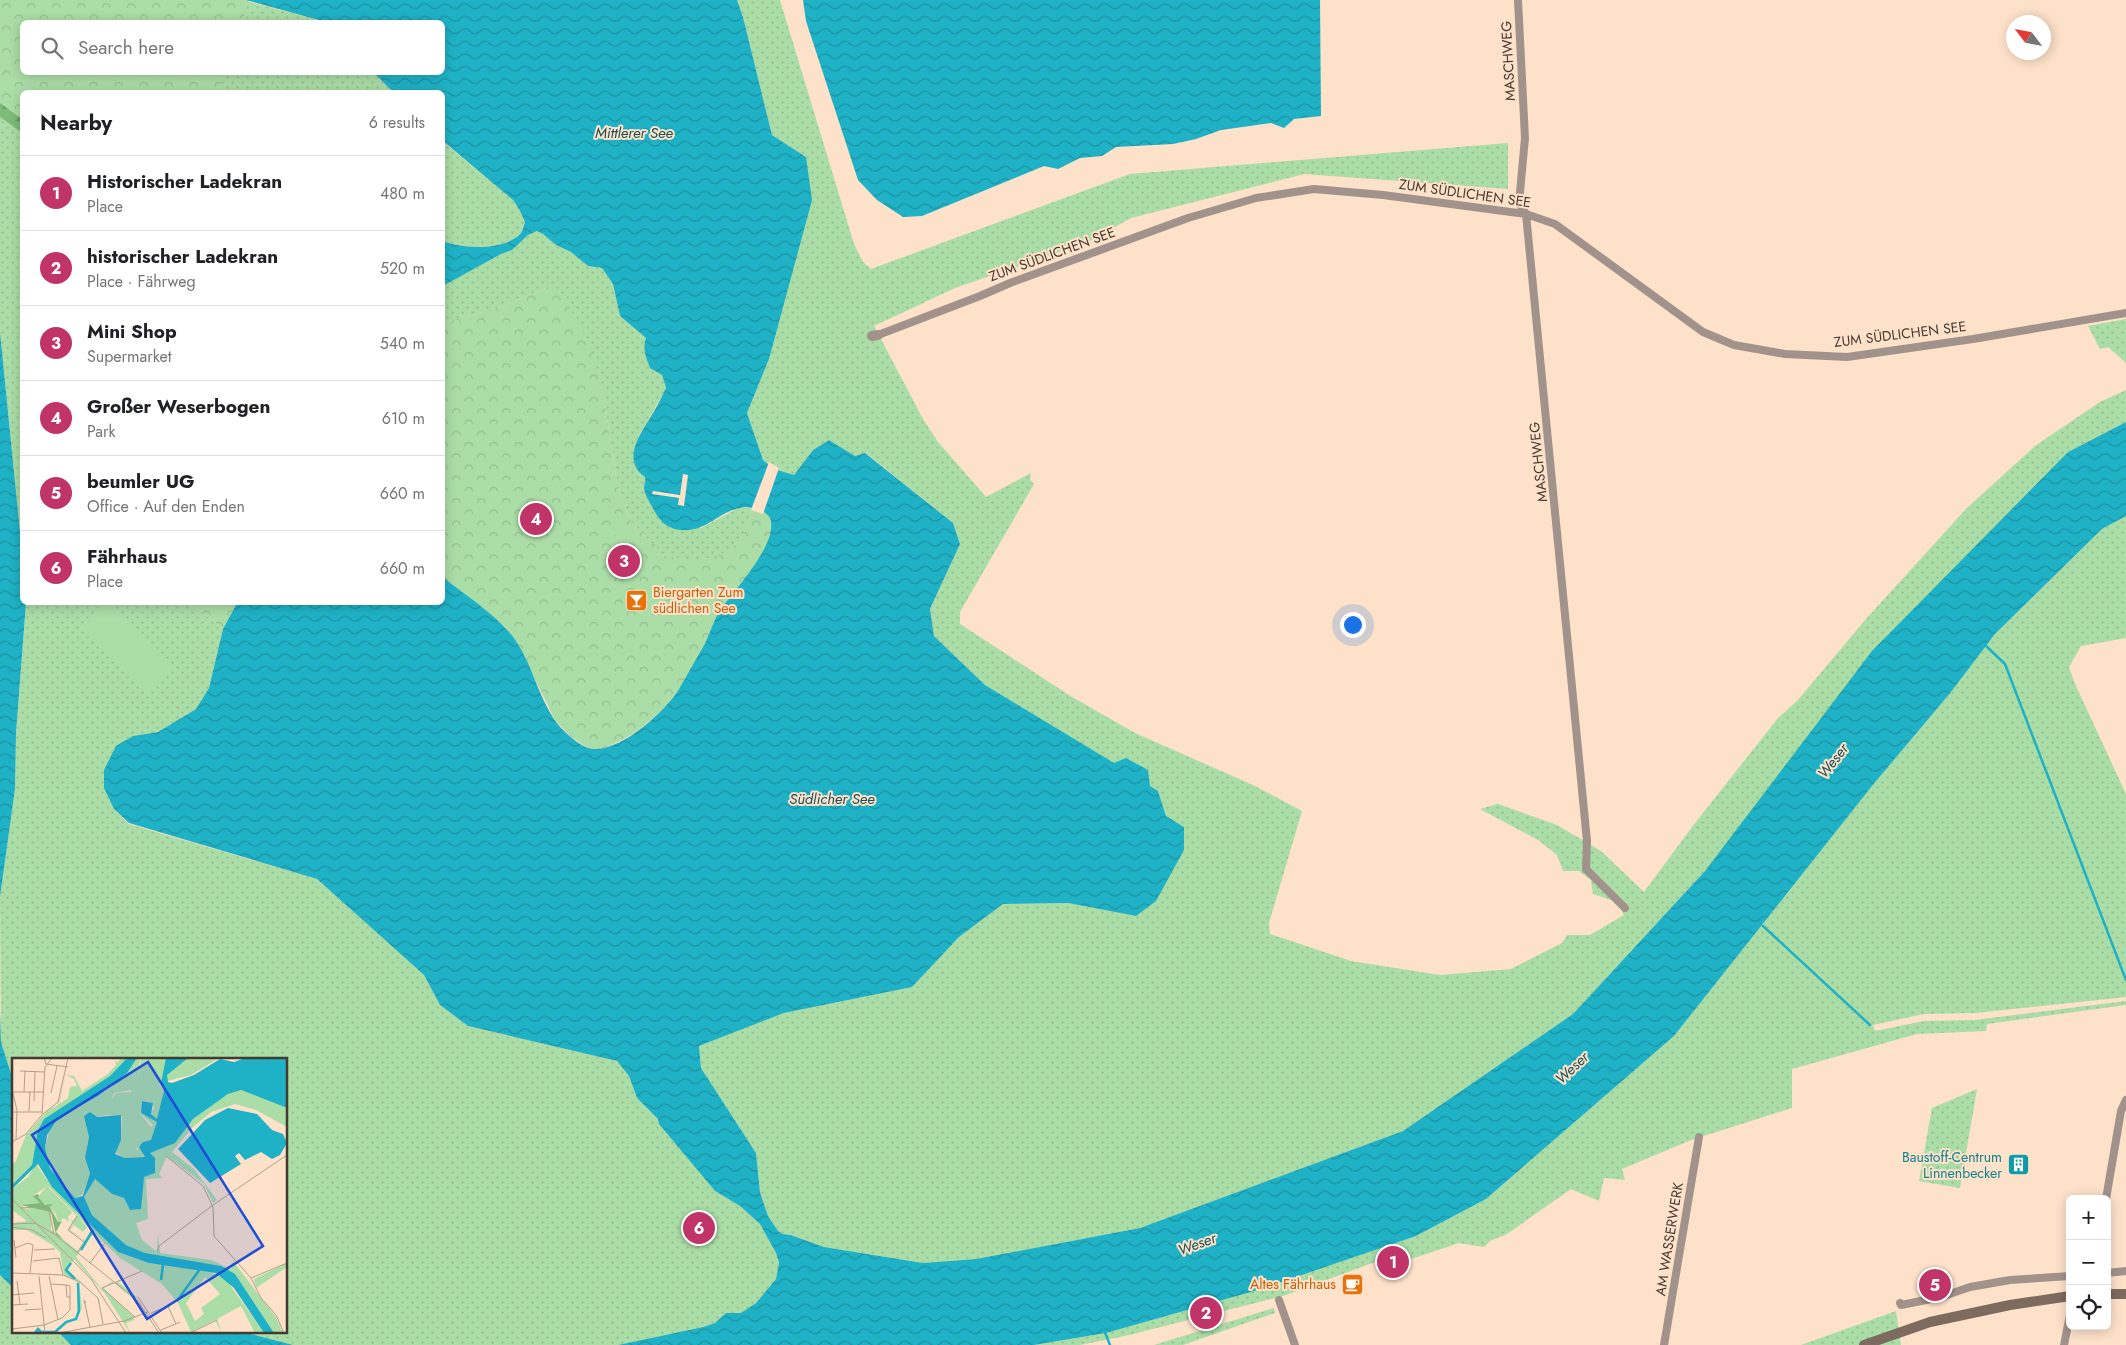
<!DOCTYPE html>
<html lang="en">
<head>
<meta charset="utf-8">
<style>
  body { margin:0; font-family:Jost,sans-serif; background:#f2f2f2; color:#202124 }
  .controls { position:absolute; right:15px; bottom:15px; display:grid; overflow:hidden; border-radius:8px; box-shadow:0 2px 12px #0003 }
  .controls button { width:45px; height:45px; display:grid; place-items:center; padding:0; border:0; border-bottom:1px solid #e0e0e0; background:#fff; color:#202124; font:25px sans-serif }
  .compass { position:absolute; left:2006px; top:15px; width:45px; height:45px; border-radius:50%; background:#fff; box-shadow:0 2px 12px #0003; rotate:302deg }
  .you { position:absolute; left:1352px; top:624px; width:18px; height:18px; margin:-12px; border:4px solid #fff; border-radius:50%; background:#1a73e8; box-shadow:0 0 0 8px #1a73e833 }
  .badge { display:grid; place-items:center; width:32px; height:32px; border-radius:50%; background:#c03467; color:#fff; font-size:16px; font-weight:700 }
  .pin { position:absolute; translate:-50% -50%; border:2px solid #fff; box-shadow:0 1px 5px #0006 }
  .list { margin:0; padding:0; list-style:none }
  h2 { display:flex; justify-content:space-between; align-items:center; height:65px; margin:0; padding:0 20px; font-size:21px }
  h2 small { font-size:16px; font-weight:400; color:#757577 }
  .list li { display:grid; grid-template-columns:32px 1fr auto; gap:15px; align-items:center; box-sizing:border-box; height:75px; padding:0 20px; border-top:1px solid #e0e0e0 }
  .list b { display:block; font-size:19px; white-space:nowrap }
  .list p { margin:0; font-size:16px; white-space:nowrap; color:#757577 }
  .list em { font-size:16px; font-style:normal; color:#757577 }
  .icon { flex:none; width:28px; height:28px; fill:none; stroke:currentColor; stroke-width:2; stroke-linecap:round; stroke-linejoin:round }
  .map { position:relative; flex:none; width:2126px; height:1345px; overflow:hidden }
  .search { position:absolute; background:#fff; box-shadow:0 2px 12px #0003; left:20px; top:20px; width:425px; height:55px; display:flex; align-items:center; gap:12px; box-sizing:border-box; padding:0 18px; border-radius:8px; color:#757577; font-size:19px }
  .panel { position:absolute; background:#fff; box-shadow:0 2px 12px #0003; left:20px; top:90px; width:425px; height:515px; border-radius:8px }
  .map>svg:first-child { display:block }
  .grass { fill:url(#grass-dots) }
  .forest { fill:url(#forest-firs) }
  .park { fill:url(#park-crowns) }
  .pitch { fill:#abdda7 }
  .water { fill:url(#water-waves) }
  .pier { fill:#fde1c9 }
  .lines { fill:none; stroke-linecap:round; stroke-linejoin:round }
  .stream { stroke:#1fb2c6; stroke-width:2.5 }
  .minor { stroke:#a1938b; stroke-width:8 }
  .tertiary { stroke:#a1938b; stroke-width:10 }
  .secondary { stroke:#7e6b60; stroke-width:10 }
  .labels { text-anchor:middle; stroke-width:4; stroke-linejoin:round; paint-order:stroke }
  .street-label { font-size:14px; fill:#453a31; stroke:#fde1c9 }
  .food-label { font-size:14px; fill:#c56008; stroke:#fde1c9; text-anchor:start }
  .culture-label { font-size:14px; fill:#0d838f; stroke:#fde1c9; text-anchor:end }
  .water-label { font-size:15px; font-style:italic; fill:#195159; stroke:#fde1c9 }
  .inset-river { fill:none; stroke:#1fb2c6; stroke-width:2.5 }
  .inset-road { fill:none; stroke:#b39e8c; stroke-width:1 }
  .view { fill:#1d4ed8; fill-opacity:0.15; stroke:#1d4ed8; stroke-width:2.5 }
  .inset-edge { fill:none; stroke:#453a31; stroke-width:2.5 }
</style>
</head>
<body>
<div class="map">
<svg width="2126" height="1345" viewBox="0 0 2126 1345">
  <defs>
    <pattern id="grass-dots" width="8" height="8" patternUnits="userSpaceOnUse" patternTransform="scale(1.25)"><rect width="8" height="8" fill="#abdda7"/><path d="M2 2h.1M6 6h.1" fill="none" stroke="#94be90" stroke-width="1.8" stroke-linecap="round"/></pattern>
    <pattern id="forest-firs" width="22" height="20" patternUnits="userSpaceOnUse" patternTransform="scale(1.25)"><rect width="22" height="20" fill="#7dbc78"/><path d="M5 1l3.5 6h-7zM16 11l3.5 6h-7z" fill="#689a63"/></pattern>
    <pattern id="park-crowns" width="20" height="18" patternUnits="userSpaceOnUse" patternTransform="scale(1.25)"><rect width="20" height="18" fill="#abdda7"/><path d="M2 6a3 3 0 1 1 6 0M12 15a3 3 0 1 1 6 0" fill="none" stroke="#94be90"/></pattern>
    <pattern id="water-waves" width="16" height="10" patternUnits="userSpaceOnUse" patternTransform="scale(1.25)"><rect width="16" height="10" fill="#1fb2c6"/><path d="M0 5q4-4 8 0t8 0" fill="none" stroke="#1d92a1"/></pattern>
  </defs>
  <rect width="100%" height="100%" fill="#fde1c9"/>
  <path class="grass" d="M0,0L246,1L326,22H22V72L374,73L393,92H22Z
    M737,0H780L854,244L863,262L871,269L1130,174L1508,143V189L1304,174L1131,218L1088,242L955,288L874,326L923,419L938,442L986,497L1031,473L1030,480L1034,484L960,612V624L1072,697L1135,733L1255,786L1302,811L1269,923L1270,934L1351,961L1440,975L1511,969L1562,943L1567,935H1590L1624,915L1617,902L1593,894L1591,880L1579,871H1563L1557,855L1538,840L1480,809L1498,804L1557,825L1601,851L1644,892L1692,827L1778,718L1798,700L1866,619L1966,509L2035,446L2100,402L2126,390V422L2068,452L1705,871L1573,1014L1403,1131L1140,1228L976,1259L923,1263L824,1247L792,1235L783,1234L778,1231L768,1216L760,1192L756,1153L701,1068L699,1046L784,1013L911,987L959,937L1003,904L1068,903L1136,916L1184,827L1166,816L1158,791L985,685L934,636L930,609L960,544L953,523L866,453L855,456L829,440L813,450L794,475L774,469L763,460L747,413L769,359L806,157L772,135L743,17Z
    M0,117L22,133V552L0,332Z
    M442,141L513,200L519,209L525,222C524,225 523,230 521,233C505,251 463,249 443,241Z
    M537,231L543,234L556,245L571,252L588,266L602,268L613,284L620,316L646,338C642,349 646,358 650,368L662,375L666,389L638,437L646,482L644,490L647,496L701,528L738,508H752C749,517 749,524 744,533C726,567 687,561 656,554L650,543L631,521L618,489L602,385L548,287L500,307L443,323V286L501,254L512,250L528,235Z
    M2126,319V363L2108,347L2100,349L2088,326Z
    M2126,516V638L2081,646L2069,667L2075,684L2126,794V997L1975,1013L1924,1014L1873,1025L1875,1031L1924,1021L1975,1020L2126,1001V1005L1987,1024L1986,1031L1917,1034L1792,1069V1108L1691,1140L1622,1169L1625,1180L1604,1178L1599,1201L1571,1189L1507,1234L1490,1241L1484,1247L1459,1243L1381,1269L1378,1261L1283,1296L1125,1336L1080,1345H1034L1106,1333L1258,1290L1416,1236L1486,1199L1674,1036L1872,786L1951,692L1995,634L2102,529Z
    M26,603H191L223,629L209,688L196,709L158,732L133,736L114,809L129,824L317,879L424,975L440,1005L468,1026L617,1061L629,1076L637,1098L658,1119L715,1191L740,1206L760,1224L776,1253L779,1261L776,1279L756,1303L741,1314L726,1313L715,1323L703,1327L618,1345H293L240,1331H286V1059H14V1083L1,1042L0,897L15,789L16,733Z
    M1977,1089L1960,1188L1919,1181L1932,1108Z
    M0,1275L14,1289V1331H57L71,1345H0Z
    M1274,1308L1275,1313L1183,1345H1154Z
    M1896,1311L1901,1345H1801Z"/>
  <path class="forest" d="M0,99L22,115V133L0,117Z"/>
  <path class="park" d="M0,0H249L242,22H22V72L225,73L218,92H22V119L0,103Z
    M548,287L568,305L587,340L602,385L618,489L631,521L650,543L658,545L656,554C687,561 726,566 744,533C749,524 749,517 752,508C760,510 771,513 771,523C773,549 735,590 720,611C714,620 712,629 708,639C686,687 649,737 595,750C578,745 565,732 554,718L517,642L505,627L443,577V323L500,307Z
    M191,603H237L223,629Z"/>
  <path class="pitch" d="M619,520L635,529L627,542L611,533Z
    M103,603H106L173,670L148,694L80,626Z"/>
  <path class="water" d="M246,0H737L743,17L772,135L806,157L812,200L769,359L747,413L763,460L774,469L794,475L813,450L829,440L855,456L865,453L953,523L960,544L930,609L934,636L985,685L1114,763L1126,758L1148,770L1150,786L1158,791L1166,816L1184,827V850L1156,901L1136,916L1068,903L1003,904L959,937L912,987L784,1013L699,1046L701,1068L756,1153L760,1192L768,1216L778,1231L783,1234L791,1235L824,1247L923,1263L976,1259L1140,1228L1403,1131L1573,1014L1705,871L1872,651L2068,452L2126,422V516L2102,529L1995,634L1951,692L1872,786L1674,1036L1486,1199L1416,1236L1258,1290L1106,1333L1034,1345H618L703,1327L715,1323L726,1313H741L756,1303L776,1279L779,1262L776,1253L760,1224L740,1206L715,1191L659,1124L658,1119L637,1098L629,1076L617,1061L468,1026L440,1005L424,975L317,879L129,823L114,809L104,788V770L116,746L133,736L158,732L196,709L209,688L223,629L237,603L442,602L443,577C466,596 500,617 516,641C534,668 540,704 561,728C569,736 584,750 596,749C625,748 664,712 679,689C687,676 694,662 702,649C709,637 712,624 719,612C734,590 774,549 771,522C771,517 766,513 762,511C756,508 747,506 740,508C718,512 707,532 681,530C669,529 661,523 655,512C652,506 644,494 644,488C644,484 646,482 645,477C620,460 642,431 653,413C658,405 662,396 666,388L662,375L650,368C646,358 642,349 646,338L620,316L613,284L602,268L588,266L571,252L556,245L543,234L537,231L528,235L512,250L501,254L443,286V241C463,249 505,251 521,233C523,230 524,225 525,222L519,209L513,200L443,141L442,92H393L374,73L442,72V22H326Z
    M803,0H1320L1321,116L1294,119L1284,128L1271,123L1221,130L1196,139L1173,144L1116,147L1102,156L1080,158L1058,169L1044,166L922,216L903,217L877,200L858,180L806,21Z
    M0,332L22,552V602L26,603L16,733L15,789L0,897Z
    M0,1011L1,1042L14,1083V1289L0,1275Z
    M57,1331H240L293,1345H71Z"/>
  <path class="pier" d="M769,462L779,468L763,514L751,510Z
    M683,474L688,475L684,506L678,505L679,498L652,494L653,491L680,495Z"/>
  <g class="lines">
    <path class="stream" d="M1985,645L2005,664L2126,980
      M1763,926L1870,1025
      M1104,1330L1110,1345"/>
    <path class="minor" d="M1518,0L1525,138L1519,203L1526,214L1587,841L1586,869L1625,908
      M878,335L980,296L1010,283L1188,218L1256,198L1314,189L1383,195L1526,214L1555,224L1703,332L1734,345L1785,354L1847,357L1973,339L2126,313
      M2106,1199L2121,1111L2126,1100
      M2107,1273L2126,1271
      M1279,1300L1295,1345
      M1900,1303L1901,1305L1941,1297L1970,1287L2010,1280L2070,1276
      M1664,1345L1699,1137
      M2064,1345L2070,1315"/>
    <path class="tertiary" d="M872,336L878,335"/>
    <path class="secondary" d="M2107,1294H2126
      M1864,1345L1930,1322L2010,1305L2070,1296"/>
  </g>
  <defs>
    <symbol id="bar-square" viewBox="-11 -11 22 22"><rect x="-9" y="-9" width="18" height="18" rx="4" fill="#e8710a" stroke="#fde1c9"/><path d="M-6-5H6L.8 .8V4.5H3.5V6h-7V4.5H-.8V.8Z" fill="#fff"/></symbol>
    <symbol id="building-square" viewBox="-11 -11 22 22"><rect x="-9" y="-9" width="18" height="18" rx="4" fill="#0f9aa8" stroke="#fde1c9"/><path d="M-4-6H4V6H1V3H-1V6H-4ZM-2.5-4.3h1.7v1.8h-1.7ZM.8-4.3h1.7v1.8H.8ZM-2.5-1h1.7V.8h-1.7ZM.8-1h1.7V.8H.8Z" fill="#fff"/></symbol>
    <symbol id="cafe-square" viewBox="-11 -11 22 22"><rect x="-9" y="-9" width="18" height="18" rx="4" fill="#e8710a" stroke="#fde1c9"/><path d="M-5.5-4.5H6V0H3Q3 3.5 0 3.5H-2.5Q-5.5 3.5-5.5 0ZM3-3.2v2h1.7v-2ZM-6 4.5H4V6H-6Z" fill="#fff"/></symbol>
  </defs>
  <g fill-rule="evenodd">
    <use href="#bar-square" x="624" y="588" width="25" height="25"/>
    <use href="#building-square" x="2006" y="1152" width="25" height="25"/>
    <use href="#cafe-square" x="1340" y="1272" width="25" height="25"/>
  </g>
  <g class="labels">
    <g class="street-label">
      <text transform="translate(1508 61) rotate(-93)" y="5">MASCHWEG</text>
      <text transform="translate(1465 193) rotate(8)" y="5">ZUM SÜDLICHEN SEE</text>
      <text transform="translate(1052 254) rotate(-20)" y="5">ZUM SÜDLICHEN SEE</text>
      <text transform="translate(1900 334) rotate(-7)" y="5">ZUM SÜDLICHEN SEE</text>
      <text transform="translate(1538 462) rotate(-96)" y="5">MASCHWEG</text>
      <text transform="translate(1669 1239) rotate(-81)" y="5">AM WASSERWERK</text>
    </g>
    <g class="food-label">
      <text x="653" y="597">Biergarten Zum<tspan x="653" dy="16">südlichen See</tspan></text>
      <text x="1336" y="1289" text-anchor="end">Altes Fährhaus</text>
    </g>
    <g class="culture-label">
      <text x="2002" y="1162">Baustoff-Centrum<tspan x="2002" dy="16">Linnenbecker</tspan></text>
    </g>
    <g class="water-label">
      <text x="634" y="138">Mittlerer See</text>
      <text transform="translate(1833 761) rotate(-52)" y="5">Weser</text>
      <text x="832" y="804">Südlicher See</text>
      <text transform="translate(1572 1068) rotate(-43)" y="5">Weser</text>
      <text transform="translate(1197 1244) rotate(-20)" y="5">Weser</text>
    </g>
  </g>
  <g transform="translate(12 1058)">
    <rect width="275" height="275" fill="#fde1c9"/>
    <path d="M103,0L105,5L109,0H115L98,18L32,61L26,72L20,107L0,127V104L3,105L14,77L35,53L46,47L54,17L62,18L70,33L96,16L104,7ZM54,17L62,21L65,28L58,29L56,40L47,46ZM125,0H128L126,22L130,0L152,33L146,71L139,83H133L127,89L133,97L127,96L125,87L141,67L126,53L119,32L102,35L94,57L85,59L73,56L77,79L73,100L78,115L71,136L63,140L36,105L33,90L38,70L46,60L86,38L107,23ZM130,43L138,44L142,49L139,55L144,62L129,55ZM229,32L275,50V69L244,52L223,46L199,54L180,70L160,94L182,111L205,142L201,145L192,126L155,98L147,116L150,120L134,121L136,161L124,165L130,182L145,194L146,176L148,195L199,202L219,211L221,203L263,258L271,275H262L223,216L133,195L114,187L80,157L72,139L83,121L100,136L112,140L118,152L128,151L132,119L143,115V100L137,96L141,91L166,78L181,61L216,36ZM24,106L40,129L106,194L137,205L189,211L213,220L252,275H243L229,248L205,261L210,275L203,262L179,274L166,245L150,226L108,200L66,159L75,169L71,174L62,167L58,172L73,182L78,173L92,185L80,177L64,199L89,230L100,224L98,222L102,225L125,215L106,224L125,239L123,242L102,225L91,230L122,259V262L114,265L118,275L94,237L62,201L55,211L70,225H67L70,250L66,257L45,274L21,275L27,270L30,274L43,273L65,258L66,227L65,223L52,217L48,194L39,186L15,172H0V165L15,163L0,152V131L16,119ZM36,128L65,158L61,163L58,160L61,166L56,172L71,181L72,186L66,193L39,172V154L28,148L14,151L8,147L29,145L22,137ZM193,219L208,236L189,250L192,256L183,263L174,245ZM275,205V209L244,230L242,221Z" fill="#abdda7" fill-rule="evenodd"/>
    <path d="M26,136L33,147L47,141L38,149L46,164L50,163L44,174L51,181L44,177L39,154L8,147L28,145L21,138Z" fill="#7dbc78"/>
    <path d="M129,0H207L179,17L130,29L126,53L140,70L124,91L133,99L113,100L103,94L109,82L110,58L94,57L95,48L104,35L121,34L122,28L130,29L126,25Z" fill="#abdda7"/>
    <path d="M35,128L60,154L56,159L57,164L52,160L46,164L44,156L38,149L41,146L33,147L26,139Z" fill="#abdda7"/>
    <path d="M115,0H125L115,15L86,38L46,60L35,77L33,90L38,110L63,140L71,138L78,115L73,100L77,79L72,58L78,54L85,59L109,57V82L103,96L113,100L133,99L127,89L131,84L139,82L145,64L129,55L130,43L141,45L139,56L145,61L152,33L149,25L154,0H176L155,17L156,24L160,25L182,17L208,1L222,4L233,0H275V50L229,32L216,36L181,61L163,85L138,95L143,100V115L132,119L129,151L118,152L112,140L100,136L83,121L72,139L80,157L114,187L133,195L209,208L223,216L262,275H252L222,230L204,215L137,205L106,194L40,129L26,106L0,131V127L20,107L26,72L32,61L98,18ZM216,50L245,56L260,72L271,76L275,85L268,97L260,101L249,94L233,102L227,95L223,98L229,106L198,125L166,91L193,62Z" fill="#1fb2c6"/>
    <path class="inset-river" d="M69,192L81,172M59,205L54,212L63,221M149,222L151,207M165,243L188,211M23,275L26,271L29,274H43L54,264L64,261L67,253L66,225"/>
    <path class="inset-road" d="M32,0L34,6L56,9M8,13L33,14M0,32L5,52L4,82M0,34H31M12,34L13,13M39,35L45,8M22,43L23,14M17,53L18,34M0,54H30M31,56L46,44L56,0M0,84L14,76L30,57L33,9L40,0M154,98L191,128L201,149L202,178L239,220M0,141L79,221L114,275M9,150L27,149L37,153L42,176M1,166L23,165L42,176L126,243L147,275M0,169L20,172L34,180M2,182L4,200M3,190L16,185L21,187L18,215M22,192L43,191M145,194L147,188L201,147L275,97M65,195L72,184L56,172L65,158M21,203L47,200L51,217M78,205L93,185M0,215L51,217L68,224L86,240L91,266M27,218L33,275M37,218L46,262M239,220L249,240L264,257L272,275M239,220L275,205M5,223L8,246M39,226L54,227M0,237L22,235M126,239L150,275M74,245L72,242L78,269M0,247L16,246M13,252L29,251M139,255L156,248L164,266M123,259L90,230L130,213M0,271L32,267L50,260L58,252V228L54,227L55,239H58M149,272L168,264M47,275L112,263L136,254M178,275L205,262"/>
    <path class="view" d="M136,4L251,188L135,261L20,77Z"/>
    <rect width="275" height="275" class="inset-edge"/>
  </g>
</svg>
<div class="controls">
<button>+</button>
<button>−</button>
<button><svg class="icon" aria-label="locate" viewBox="0 0 24 24"><circle cx="12" cy="12" r="6"/><path d="M12 2v4M12 18v4M2 12h4M18 12h4"/></svg></button>
</div>
<svg class="compass" viewBox="-18 -18 36 36"><path d="M0-13l5 13h-10z" fill="#e53935"/><path d="M0 13l5-13h-10z" fill="#757577"/></svg>
<div class="you"></div>
<div class="pin badge" style="left:1393px;top:1262px">1</div>
<div class="pin badge" style="left:1206px;top:1313px">2</div>
<div class="pin badge" style="left:624px;top:561px">3</div>
<div class="pin badge" style="left:536px;top:519px">4</div>
<div class="pin badge" style="left:1935px;top:1285px">5</div>
<div class="pin badge" style="left:699px;top:1228px">6</div>
<div class="search"><svg class="icon" aria-label="search" viewBox="0 0 24 24"><circle cx="10" cy="10" r="6"/><path d="M15 15l6 6"/></svg>Search here</div>
<section class="panel">
<h2>Nearby<small>6 results</small></h2>
<ul class="list">
<li><span class="badge">1</span><div><b>Historischer Ladekran</b><p>Place</p></div><em>480 m</em></li>
<li><span class="badge">2</span><div><b>historischer Ladekran</b><p>Place · Fährweg</p></div><em>520 m</em></li>
<li><span class="badge">3</span><div><b>Mini Shop</b><p>Supermarket</p></div><em>540 m</em></li>
<li><span class="badge">4</span><div><b>Großer Weserbogen</b><p>Park</p></div><em>610 m</em></li>
<li><span class="badge">5</span><div><b>beumler UG</b><p>Office · Auf den Enden</p></div><em>660 m</em></li>
<li><span class="badge">6</span><div><b>Fährhaus</b><p>Place</p></div><em>660 m</em></li>
</ul>
</section>
</div>
</body>
</html>
